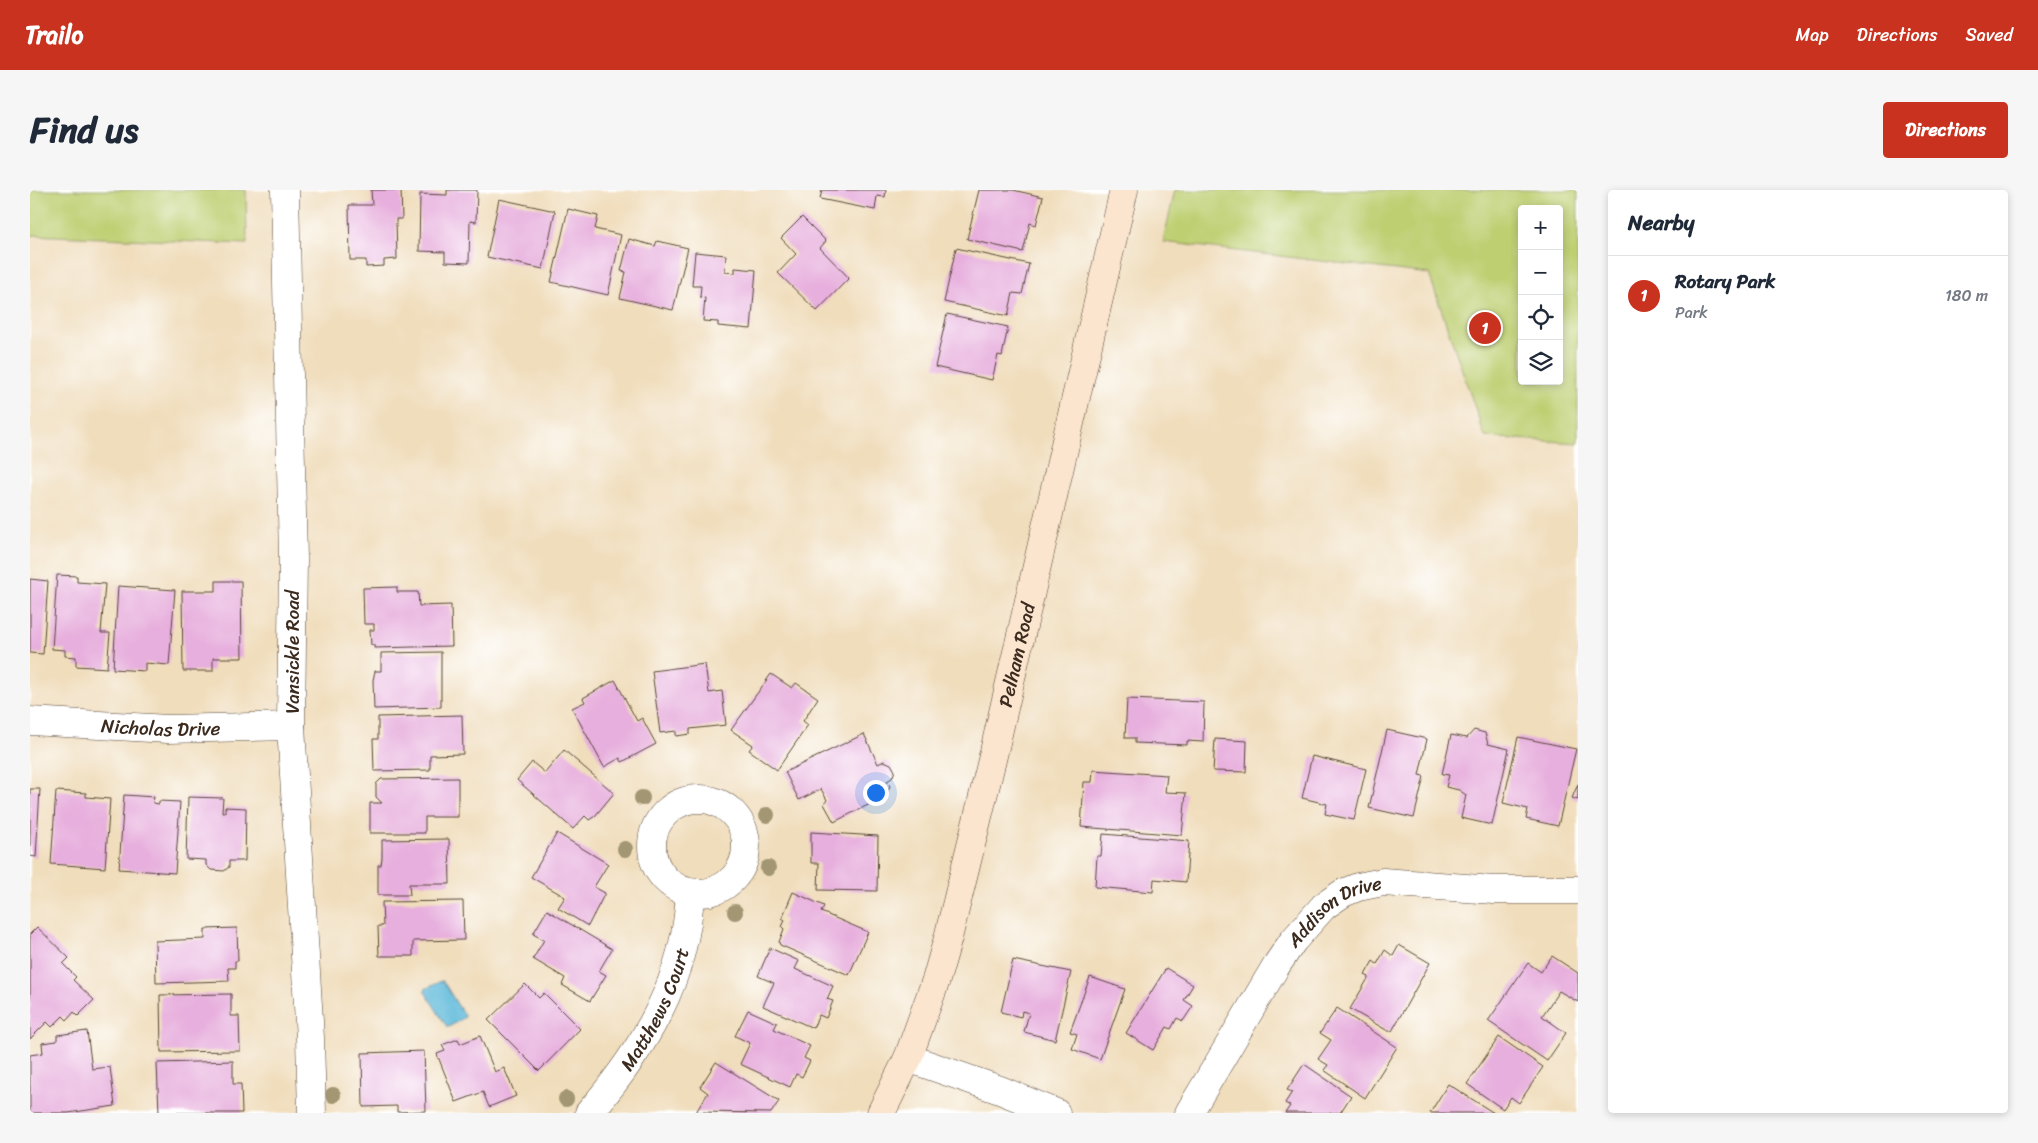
<!DOCTYPE html>
<html lang="en">
<head>
<meta charset="utf-8">
<style>
  body { margin:0; font-family:Sriracha,sans-serif; background:#f6f6f7; color:#1f2937 }
  .controls { position:absolute; right:15px; top:15px; display:grid; overflow:hidden; border-radius:5px; box-shadow:0 2px 8px #0003 }
  .controls button { width:45px; height:45px; display:grid; place-items:center; padding:0; border:0; border-bottom:1px solid #e0e1e3; background:#fff; color:#1f2937; font:25px sans-serif }
  .you { position:absolute; left:845px; top:602px; width:18px; height:18px; margin:-12px; border:4px solid #fff; border-radius:50%; background:#1a73e8; box-shadow:0 0 0 8px #1a73e833 }
  .badge { display:grid; place-items:center; width:32px; height:32px; border-radius:50%; background:#c8321e; color:#fff; font-size:16px; font-weight:700 }
  .pin { position:absolute; translate:-50% -50%; border:2px solid #fff; box-shadow:0 1px 5px #0006 }
  .list { margin:0; padding:0; list-style:none }
  h2 { display:flex; justify-content:space-between; align-items:center; height:65px; margin:0; padding:0 20px; font-size:21px }
  h2 small { font-size:16px; font-weight:400; color:#747a83 }
  .list li { display:grid; grid-template-columns:32px 1fr auto; gap:15px; align-items:center; box-sizing:border-box; height:80px; padding:0 20px; border-top:1px solid #e0e1e3 }
  .list b { display:block; font-size:19px; white-space:nowrap }
  .list p { margin:0; font-size:16px; white-space:nowrap; color:#747a83 }
  .list em { font-size:16px; font-style:normal; color:#747a83 }
  .icon { flex:none; width:28px; height:28px; fill:none; stroke:currentColor; stroke-width:2; stroke-linecap:round; stroke-linejoin:round }
  .map { position:relative; flex:none; width:1548px; height:923px; overflow:hidden; border-radius:5px }
  header { display:flex; align-items:center; gap:30px; box-sizing:border-box; height:70px; padding:0 25px; background:#c8321e; color:#fff }
  header strong { font-size:24px }
  nav { display:flex; gap:28px; margin-inline-start:auto; font-size:18px }
  .intro { display:flex; align-items:center; justify-content:space-between; box-sizing:border-box; height:120px; padding:0 30px }
  h1 { margin:0; font-size:35px }
  .button { padding:12px 22px; border-radius:5px; background:#c8321e; color:#fff; font-size:18px; font-weight:700 }
  main { display:flex; gap:30px; padding:0 30px }
  aside { flex:1; background:#fff; border-radius:5px; box-shadow:0 2px 8px #0003 }
  .map>svg:first-child { display:block }
  .green { fill:#bdcf71; stroke:#7c7c48; fill-rule:evenodd }
  .water { fill:#5bb8d9; stroke:#4b717c }
  .building { fill:#e7afdd }
  .lines { fill:none; stroke-linecap:round; stroke-linejoin:round }
  .minor-casing { stroke:#564536; stroke-width:29 }
  .tertiary-casing { stroke:#564536; stroke-width:29 }
  .secondary-casing { stroke:#564536; stroke-width:29 }
  .minor { stroke:#fff; stroke-width:28 }
  .tertiary { stroke:#fff; stroke-width:28 }
  .secondary { stroke:#fbe5cf; stroke-width:28 }
  .tree { fill:#a29673 }
  .labels { text-anchor:middle; stroke-width:4.5; stroke-linejoin:round; paint-order:stroke }
  .street-label { font-size:19px; fill:#3b2a1e; stroke:#fff }
</style>
</head>
<body>
<header>
<strong>Trailo</strong>
<nav><a>Map</a><a>Directions</a><a>Saved</a></nav>
</header>
<div class="intro"><h1>Find us</h1><a class="button">Directions</a></div>
<main>
<div class="map">
<svg width="1548" height="923" viewBox="0 0 1548 923">
  <rect width="100%" height="100%" fill="#fff"/>
  <filter id="ink" filterUnits="userSpaceOnUse"><feTurbulence type="fractalNoise" baseFrequency=".02" numOctaves="2"/><feDisplacementMap in="SourceGraphic" scale="10" xChannelSelector="R" yChannelSelector="G"/><feConvolveMatrix kernelMatrix="1 2 1 2 8 2 1 2 1" color-interpolation-filters="sRGB"/></filter>
  <filter id="wash" filterUnits="userSpaceOnUse"><feTurbulence type="fractalNoise" baseFrequency=".0096" numOctaves="4" result="noise"/><feDisplacementMap in="SourceGraphic" scale="20" xChannelSelector="R" yChannelSelector="G"/><feGaussianBlur stdDeviation="1.12" result="paint"/><feColorMatrix in="noise" values="0 0 0 0 0 0 0 0 0 0 0 0 0 0 0 0 0 1.4 0 .05"/><feComposite in="paint" operator="in"/></filter>
  <g filter="url(#wash)">
    <rect width="100%" height="100%" fill="#f0ddbc"/>
    <path class="green" d="M0,0H216L217,54L0,45Z
      M1145,0H1548V253L1455,247L1399,84L1133,52ZM1492,19H1529V191H1492Z"/>
    <path class="water" d="M411,791H413L435,827L419,837H417L395,802V799Z"/>
    <g id="blocks">
      <path class="building" d="M341,0H371L372,29H366L367,69L354,70V76L336,77V70H320L319,15H342Z
        M417,0H447L446,32L440,31L439,73L415,72V62L389,61L390,4L417,5Z
        M792,0H856L855,7L847,6L845,20L790,9Z
        M949,0H983L1013,7L1006,35L1000,33L993,62L937,49Z
        M469,9L525,21L513,79L457,67Z
        M538,19L568,26L565,39L591,45L578,105L521,92Z
        M772,27L796,51L790,58L819,88L787,121L748,83L766,64L751,48Z
        M599,49L625,56L627,51L658,58L643,120L590,108L596,82L591,81Z
        M926,58L999,74L992,104L983,103L978,126L914,112Z
        M665,62L696,65L695,82L705,83V78L726,80L721,139L688,136V132L673,131L675,108L670,107L671,96H662Z
        M917,124L978,137L972,166L968,165L962,190L905,177Z
        M27,385L47,386V392L75,394L71,443H80L77,478L46,476V467L35,466V460L22,459Z
        M0,389L18,391L13,464L0,463Z
        M186,391H211L212,468H183V481H153L152,401H186Z
        M88,396L145,400L139,475L115,473V481L83,479Z
        M367,397V402H388L389,416L421,415L422,456L344,458V455H341L340,440H344V434H334L333,398Z
        M411,462V517L344,519L343,490L345,481H351V463Z
        M675,474L679,503L692,501L696,535L660,539V544L646,546V541L630,543L622,481Z
        M741,484L762,498L766,493L788,508L773,531L778,535L747,580L719,560L723,555L701,540Z
        M585,490L607,531L612,528L626,554L592,572L590,568L574,577L542,518L555,512L553,508Z
        M1097,509L1174,512L1173,552L1157,551V555L1105,553V548H1095Z
        M432,525L433,564L400,565V580L344,581L343,549H348V527Z
        M1357,540L1397,549L1389,585L1394,586L1384,628L1339,618Z
        M1444,540L1455,543L1458,554L1479,559L1462,635L1431,628L1436,605L1429,600L1416,597L1419,585L1412,584L1421,545L1437,548Z
        M834,544L848,574L854,571L861,574L865,581L862,588L857,591L860,596L856,606L804,632L794,614L797,610L791,599L769,610L755,582Z
        M1488,547L1546,559L1528,636L1496,629L1498,619L1473,613Z
        M1185,549L1217,551L1216,582L1183,581Z
        M534,560L584,603L565,626L559,630L555,626L543,639L487,590L502,572L515,583Z
        M1282,566L1336,579L1324,630L1295,624L1297,614L1272,608Z
        M1063,580L1137,585L1135,602L1156,603L1152,645L1051,637L1054,592H1062Z
        M428,588V627H395V643H340V613H352L346,607V594L351,589Z
        M1548,594V610L1542,608Z
        M0,599H10L6,667L0,666Z
        M26,601L56,603V607L80,609L75,678L21,674Z
        M94,605L124,607L123,613L129,614V611L150,612L145,683L89,679Z
        M158,607L193,608L192,622H195V617L216,618L215,671H199V677L194,681L181,680L176,675V670L156,669Z
        M781,642L848,646L847,701L788,700L789,673H781Z
        M527,643L578,674L564,697L575,703L558,736L528,718L535,707L501,687Z
        M1073,644L1159,651L1156,692L1124,689L1123,702L1065,697L1067,666H1071Z
        M419,649L420,694H379L380,705H348V675H351L352,668V650Z
        M763,702L794,716L791,722L838,742L819,785L750,755L749,752L754,739L752,737L755,730L752,728Z
        M433,711L434,750L383,751V766H349L348,736H353L352,712Z
        M517,720L582,759L569,781L576,785L560,811L532,795L535,788L503,769L514,750L503,744Z
        M7,737L39,768L33,774L46,787L43,790L64,810L48,826L44,822L37,830L33,826L22,837L17,832L0,849V744Z
        M207,738L208,771H205V778H198L199,791L126,793L125,751L175,749V739Z
        M1369,755L1400,773L1362,841H1358L1320,819L1339,787L1335,785L1343,771L1347,774L1355,760L1363,766Z
        M740,758L769,771L765,779L803,796L797,809L803,811L796,828L789,825L783,838L733,816L744,793L728,786Z
        M1522,766L1548,783V812L1529,801L1512,826L1536,843L1517,871L1458,831L1498,773L1511,782Z
        M983,770L1041,782L1025,850L994,842L999,823L992,821L991,827L971,822Z
        M1136,778L1163,795L1154,810L1163,816L1153,831L1147,828L1141,839L1137,837L1123,860L1096,843Z
        M1060,787L1095,799L1070,869L1042,859L1047,844L1040,842Z
        M495,794L509,808L514,803L550,839L509,881L458,830Z
        M201,804V826H209L210,861L131,862L130,805Z
        M1307,818L1367,857L1335,908L1294,880L1298,875L1288,869L1301,850L1290,843Z
        M718,820L747,833L744,839L780,856L774,868L780,871L772,887L766,884L760,897L710,874L720,853L705,846Z
        M57,841L62,879L80,877L85,916L38,923H0V865L13,863L12,853L27,851V845Z
        M450,846L465,882L474,878L486,906L459,917L453,902L426,912L407,864L415,861L412,855L428,849L430,854Z
        M1469,847L1513,877L1489,913L1481,907L1473,919L1437,894Z
        M394,861L396,921L367,922V916L333,917L332,863Z
        M203,871V894H211L212,923H129L127,873Z
        M686,872L749,911L741,923L666,922L678,903L670,897Z
        M1274,874L1321,906L1310,923H1255L1260,916L1255,913L1262,902L1257,900Z
        M1418,894L1464,923H1400Z"/>
    </g>
  </g>
  <g filter="url(#ink)">
    <use href="#blocks" fill-opacity="0" stroke="#564536" stroke-width="1"/>
    <g class="lines">
      <defs>
        <g id="minor">
          <path id="s1" d="M0,531L138,539L261,536"/>
          <circle cx="669" cy="656" r="47"/>
          <path d="M878,868L970,900L1026,923"/>
          <path id="s2" d="M559,923C614,859 656,790 660,703"/>
          <path id="s3" d="M1159,923L1246,776L1263,751L1294,716L1313,703L1328,697L1353,692L1464,700H1548"/>
        </g>
        <path id="tertiary" d="M255,0L263,369L261,536L280,848L282,923"/>
        <g id="secondary">
          <path id="s4" d="M851,923L878,868L906,790L918,748L962,570L1094,0"/>
        </g>
      </defs>
      <use href="#minor" class="minor-casing"/>
      <use href="#tertiary" class="tertiary-casing"/>
      <use href="#secondary" class="secondary-casing"/>
      <use href="#minor" class="minor"/>
      <use href="#tertiary" class="tertiary"/>
      <use href="#secondary" class="secondary"/>
    </g>
    <g class="tree">
      <circle cx="612" cy="608" r="8"/>
      <circle cx="737" cy="625" r="8"/>
      <circle cx="595" cy="659" r="8"/>
      <circle cx="738" cy="678" r="8"/>
      <circle cx="705" cy="722" r="8"/>
      <circle cx="303" cy="905" r="8"/>
      <circle cx="536" cy="909" r="8"/>
    </g>
  </g>
  <g class="labels">
    <g class="street-label">
      <text transform="translate(262 462) rotate(-90)" y="7">Vansickle Road</text>
      <text dy="7" stroke="none"><textPath href="#s4" startOffset="479">Pelham Road</textPath></text>
      <text dy="7" stroke="none"><textPath href="#s1" startOffset="131">Nicholas Drive</textPath></text>
      <text dy="7" stroke="none"><textPath href="#s3" startOffset="254">Addison Drive</textPath></text>
      <text dy="7" stroke="none"><textPath href="#s2" startOffset="124">Matthews Court</textPath></text>
    </g>
  </g>
</svg>
<div class="controls">
<button>+</button>
<button>−</button>
<button><svg class="icon" aria-label="locate" viewBox="0 0 24 24"><circle cx="12" cy="12" r="6"/><path d="M12 2v4M12 18v4M2 12h4M18 12h4"/></svg></button>
<button><svg class="icon" aria-label="layers" viewBox="0 0 24 24"><path d="M12 4l9 5-9 5-9-5zM3 14l9 5 9-5"/></svg></button>
</div>
<div class="you"></div>
<div class="pin badge" style="left:1455px;top:138px">1</div>
</div>
<aside>
<h2>Nearby<small></small></h2>
<ul class="list">
<li><span class="badge">1</span><div><b>Rotary Park</b><p>Park</p></div><em>180 m</em></li>
</ul>
</aside>
</main>
</body>
</html>
